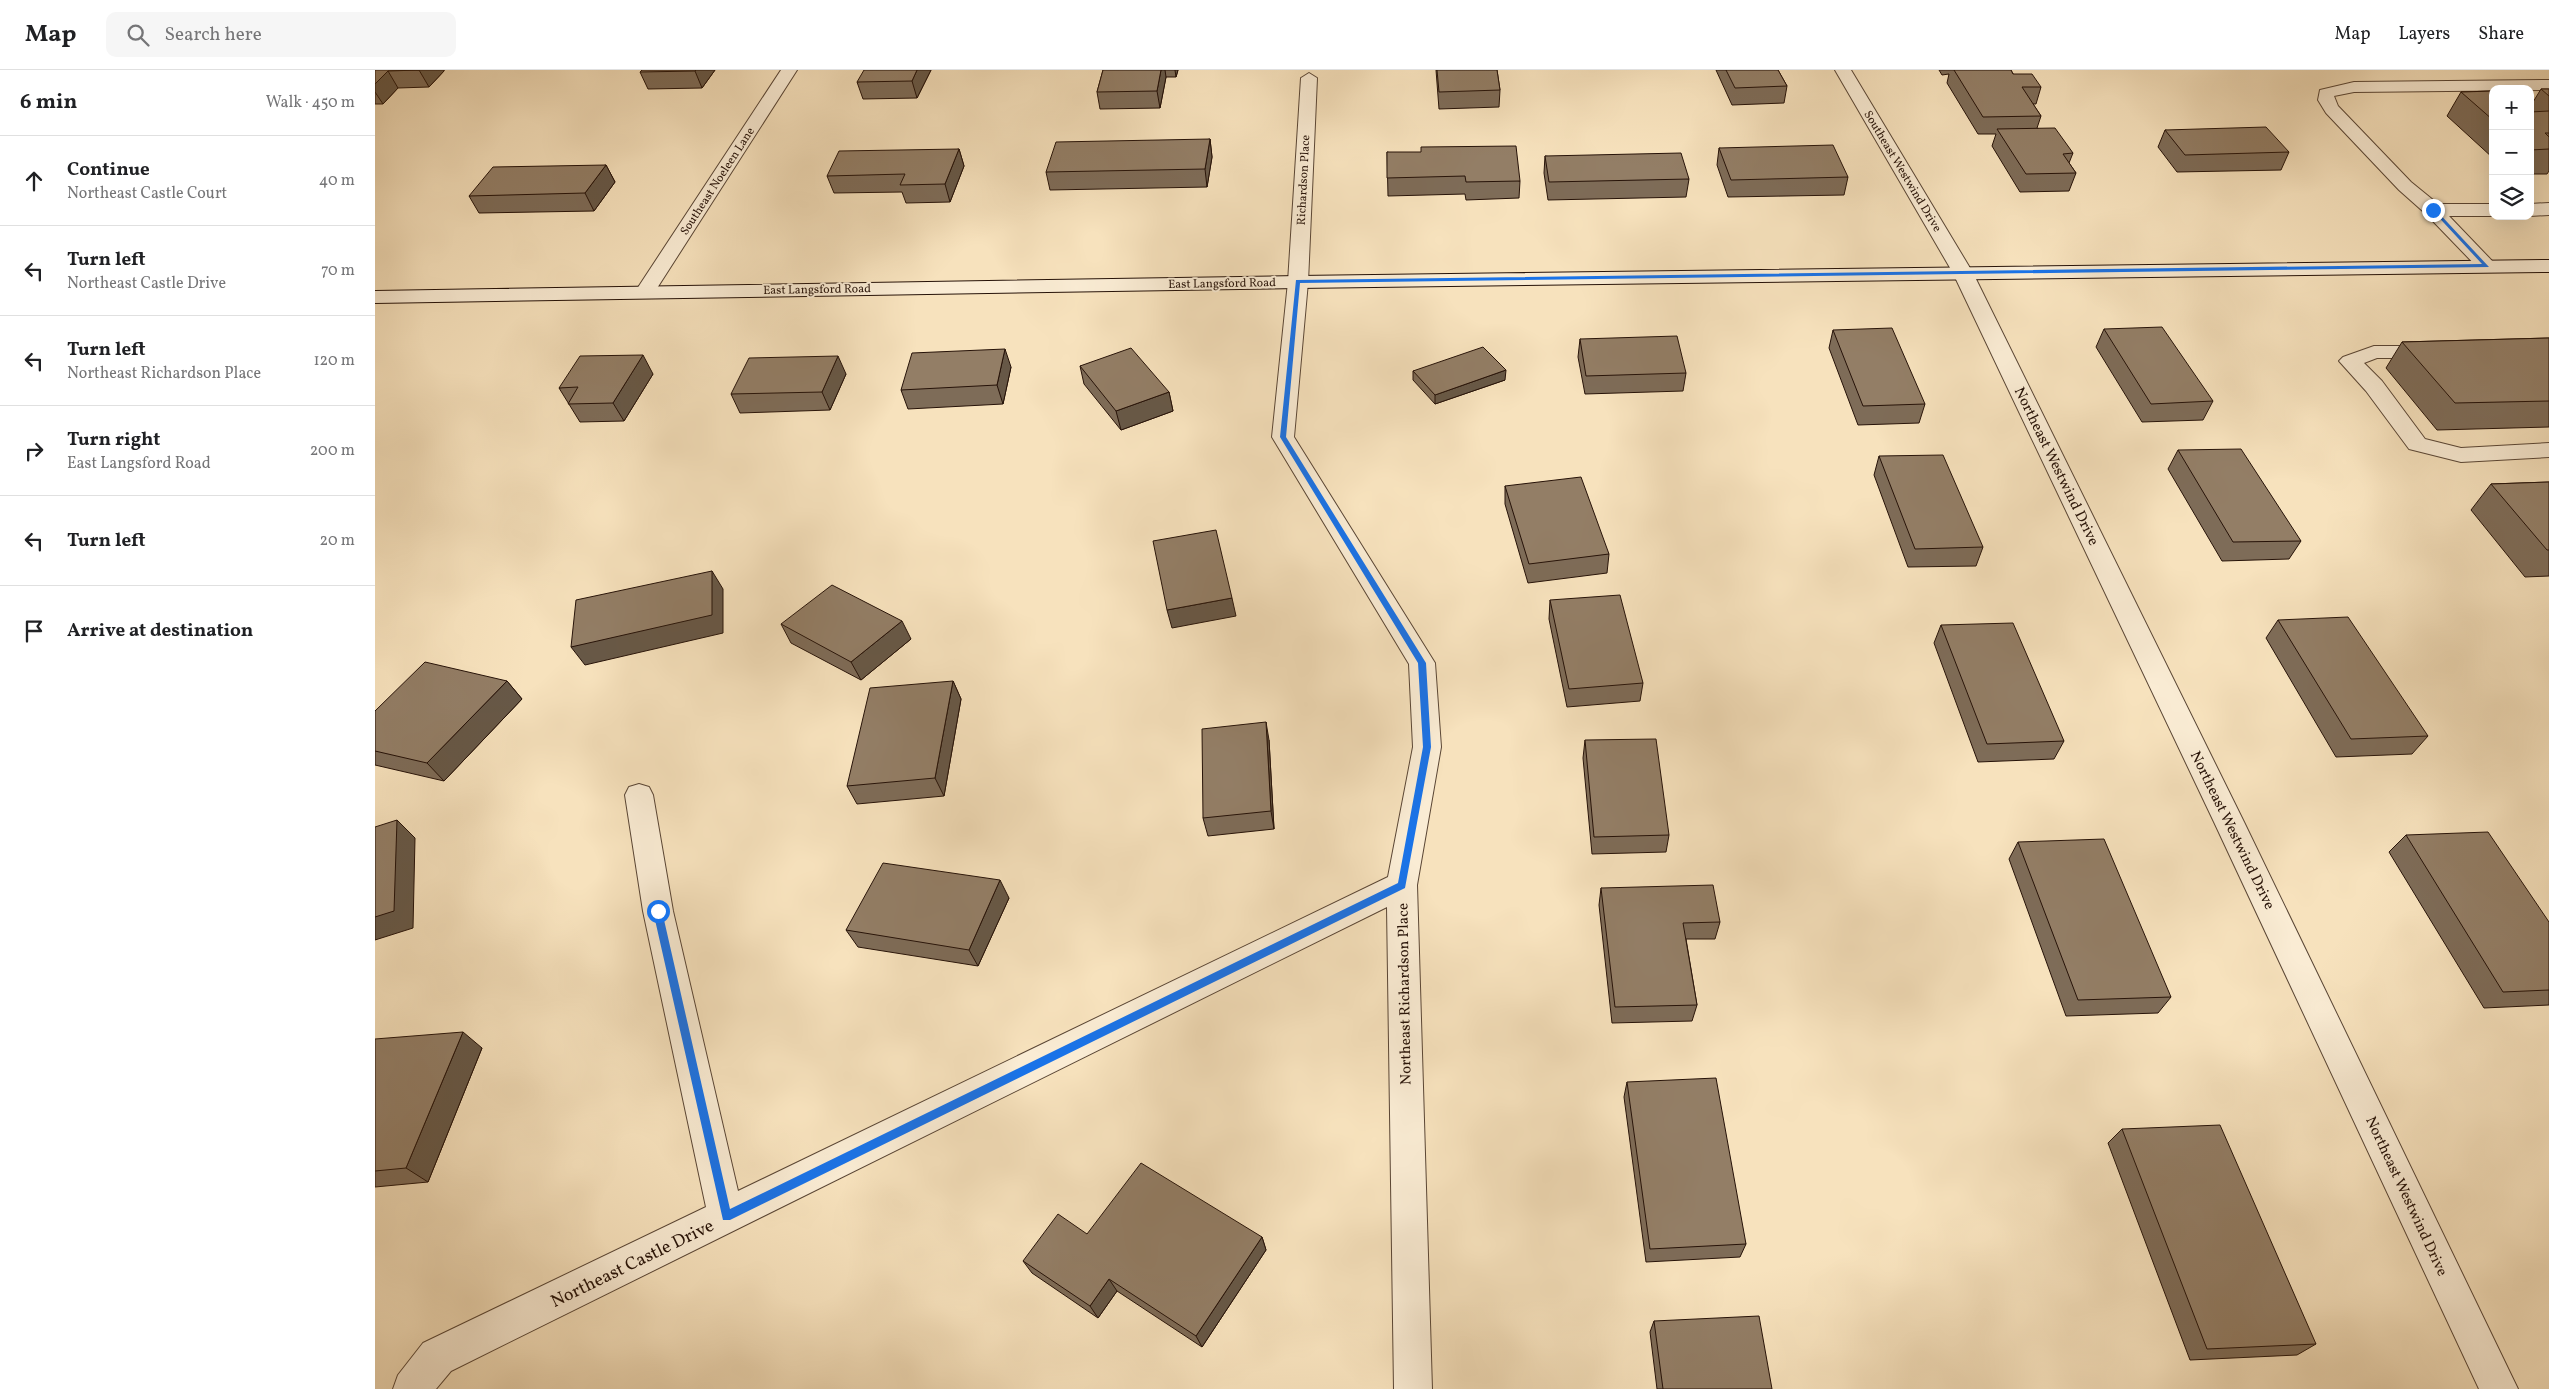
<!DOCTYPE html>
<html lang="en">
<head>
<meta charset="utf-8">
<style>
  body { margin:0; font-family:Vollkorn,serif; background:#f6f6f6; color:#202124 }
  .controls { position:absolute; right:15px; top:15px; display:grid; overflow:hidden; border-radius:10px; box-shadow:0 5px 20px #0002 }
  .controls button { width:45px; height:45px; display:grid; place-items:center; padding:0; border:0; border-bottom:1px solid #e0e0e0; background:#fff; color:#202124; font:25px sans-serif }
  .stop { position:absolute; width:15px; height:15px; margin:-11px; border:4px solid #1a73e8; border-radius:50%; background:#fff }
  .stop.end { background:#1a73e8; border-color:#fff; box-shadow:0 1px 5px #0008 }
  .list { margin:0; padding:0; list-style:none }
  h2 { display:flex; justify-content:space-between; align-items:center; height:65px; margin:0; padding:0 20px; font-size:21px }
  h2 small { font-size:16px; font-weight:400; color:#757577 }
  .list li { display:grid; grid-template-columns:32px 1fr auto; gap:15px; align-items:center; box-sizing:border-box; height:90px; padding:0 20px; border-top:1px solid #e0e0e0 }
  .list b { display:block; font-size:19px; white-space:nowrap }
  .list p { margin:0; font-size:16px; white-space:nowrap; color:#757577 }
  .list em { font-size:16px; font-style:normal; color:#757577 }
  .icon { flex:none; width:28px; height:28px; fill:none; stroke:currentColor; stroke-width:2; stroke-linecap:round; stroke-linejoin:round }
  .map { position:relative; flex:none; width:2174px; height:1319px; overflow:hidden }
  header { display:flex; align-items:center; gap:30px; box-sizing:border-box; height:70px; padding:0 25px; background:#fff; border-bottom:1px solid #e0e0e0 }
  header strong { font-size:24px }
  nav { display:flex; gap:28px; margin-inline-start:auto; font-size:18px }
  .search { width:350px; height:45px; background:#f6f6f6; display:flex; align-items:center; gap:12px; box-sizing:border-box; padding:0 18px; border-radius:10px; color:#757577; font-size:19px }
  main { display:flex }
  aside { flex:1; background:#fff }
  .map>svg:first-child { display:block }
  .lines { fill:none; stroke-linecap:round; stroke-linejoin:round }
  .lane-casing { stroke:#5a4635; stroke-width:2 }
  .street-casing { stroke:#5a4635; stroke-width:2 }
  .secondary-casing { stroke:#261208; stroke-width:2 }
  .lane { fill:#faecd4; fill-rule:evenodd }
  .street { fill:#faecd4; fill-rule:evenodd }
  .secondary { fill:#faecd4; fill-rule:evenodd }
  .wall { fill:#7e6c58; stroke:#261208 }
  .shaded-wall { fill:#675847; stroke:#261208 }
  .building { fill:#937e66; stroke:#261208 }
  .route { fill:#1a73e8 }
  .labels { text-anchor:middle; stroke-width:4; stroke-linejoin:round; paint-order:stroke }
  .far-street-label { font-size:12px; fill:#261208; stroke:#faecd4 }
  .street-label { font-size:15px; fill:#261208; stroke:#faecd4 }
  .near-street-label { font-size:18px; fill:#261208; stroke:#faecd4 }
</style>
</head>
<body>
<header>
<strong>Map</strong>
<div class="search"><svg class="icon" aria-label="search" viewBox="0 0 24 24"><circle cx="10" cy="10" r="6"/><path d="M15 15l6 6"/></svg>Search here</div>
<nav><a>Map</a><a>Layers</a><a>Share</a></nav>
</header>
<main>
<aside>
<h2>6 min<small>Walk · 450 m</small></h2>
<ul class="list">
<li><svg class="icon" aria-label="ahead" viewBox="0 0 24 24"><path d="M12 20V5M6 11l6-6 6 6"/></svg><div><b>Continue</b><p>Northeast Castle Court</p></div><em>40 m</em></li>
<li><svg class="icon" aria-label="left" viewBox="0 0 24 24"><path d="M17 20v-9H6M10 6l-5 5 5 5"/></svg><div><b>Turn left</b><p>Northeast Castle Drive</p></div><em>70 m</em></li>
<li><svg class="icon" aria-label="left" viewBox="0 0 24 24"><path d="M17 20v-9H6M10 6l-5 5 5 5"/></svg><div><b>Turn left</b><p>Northeast Richardson Place</p></div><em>120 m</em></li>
<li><svg class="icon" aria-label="right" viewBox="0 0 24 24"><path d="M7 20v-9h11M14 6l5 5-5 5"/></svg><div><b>Turn right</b><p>East Langsford Road</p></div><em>200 m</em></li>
<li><svg class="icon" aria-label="left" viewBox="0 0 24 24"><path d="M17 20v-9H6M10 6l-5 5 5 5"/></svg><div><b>Turn left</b></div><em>20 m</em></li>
<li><svg class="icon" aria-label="arrive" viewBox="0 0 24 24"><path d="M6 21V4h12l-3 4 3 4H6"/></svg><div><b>Arrive at destination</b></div></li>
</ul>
</aside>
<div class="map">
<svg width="2174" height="1319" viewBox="0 0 2174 1319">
  <rect width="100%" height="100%" fill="#f7e2bd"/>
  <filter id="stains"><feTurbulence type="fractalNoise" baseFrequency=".004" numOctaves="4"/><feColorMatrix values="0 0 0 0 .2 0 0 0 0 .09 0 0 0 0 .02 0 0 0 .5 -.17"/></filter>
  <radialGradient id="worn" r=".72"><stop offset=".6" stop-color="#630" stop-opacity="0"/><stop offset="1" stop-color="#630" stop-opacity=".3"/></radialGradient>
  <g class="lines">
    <defs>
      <path id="lane" d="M2174,10V20L1979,22L1959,26L1963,36L2036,112L2063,134H2118V146H2074L2122,196L2119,200H2105L2051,144L2024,120L1951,43L1943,30L1945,20L1979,12Z
        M2174,133V145L2155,146V134Z
        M1999,276H2057L2064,278L2067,282L2064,286L2057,288H2002L1989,293L2007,311L2050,369L2086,378L2174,373V387L2086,392L2034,379L1991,321L1964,291L1968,287Z"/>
      <path id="street" d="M406,0H422L277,226H263L260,222Z
        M1460,0H1476L1598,203L1869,752L2143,1319H2104L1839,752L1578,203Z
        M934,3L942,8L933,212L919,367L1060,593L1066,677L1042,815L1057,1319H1019L1012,837L76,1301L61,1319H18L23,1305L48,1273L331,1137L268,841L250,725L254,717L264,714L274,717L278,725L298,841L363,1121L1013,807L1038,677L1034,594L897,367L913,212L926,8Z"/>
      <path id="secondary" d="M2174,190V202L923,218L0,233V221L923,206Z"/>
    </defs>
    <use href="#lane" class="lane-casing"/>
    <use href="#street" class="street-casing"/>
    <use href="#secondary" class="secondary-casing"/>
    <use href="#lane" class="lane"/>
    <use href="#street" class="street"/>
    <use href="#secondary" class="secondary"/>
  </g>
  <path class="wall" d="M0,0H69V1L54,17L23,18L8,34H0Z
    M267,0H340L327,18L273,19L265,2Z
    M556,0L542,28L488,29L482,12Z
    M728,0H803L801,7H791L785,38L725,39L722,22Z
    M1061,0H1122L1125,20L1124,37L1064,39Z
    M1341,0H1403L1412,16L1409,33L1357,35Z
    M1564,0H1636L1638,4L1666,17L1661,34H1658L1666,46L1662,58L1698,83L1694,93L1701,103L1694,121L1645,122L1617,76L1621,64H1603L1572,13L1574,4L1567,5Z
    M2166,19H2174V101L2172,104H2155V37Z
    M2118,21V88L2072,46L2086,22Z
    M1790,60L1914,82L1906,100L1802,102L1783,77Z
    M835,69L837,87L832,117L675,120L671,102Z
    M1344,78L1473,107L1469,125L1353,127L1342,95Z
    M584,79L589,96L575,132L531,133L527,122L459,123L452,106Z
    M1012,82L1145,111L1144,128L1091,130L1090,124L1013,126Z
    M1170,86L1314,109L1311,127L1173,130L1169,103Z
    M231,95L240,112L219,141L104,143L94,126Z
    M1729,259L1838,331L1828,350L1767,352L1721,277Z
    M1458,260L1550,334L1544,353L1483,355L1454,278Z
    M2174,268V357L2062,360L2011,298L2027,272Z
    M1205,269L1311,303L1308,321L1210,324L1203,287Z
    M705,296L794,322L798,341L746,360L709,314Z
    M636,297L628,334L533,339L526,320Z
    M1038,301L1130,310L1060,334L1038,310Z
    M278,304L249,351L205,352L184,318Z
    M471,304L455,340L365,343L356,324Z
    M1803,380L1926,471L1914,489L1847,491L1793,399Z
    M1504,386L1608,477L1601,496L1533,497L1499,405Z
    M2174,412V506L2150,507L2096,440L2116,414Z
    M1130,416L1234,484L1232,503L1153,513L1130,434Z
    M1175,530L1268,613L1265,631L1192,637L1174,549Z
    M1903,550L2053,666L2037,684L1961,687L1891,568Z
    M406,554L536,569L486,610L416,573Z
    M1566,555L1689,671L1679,689L1603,692L1559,573Z
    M132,611L147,629L69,711L0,695V641Z
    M578,611L586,629L569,726L482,734L472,716Z
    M894,670L899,759L833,766L828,748Z
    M1210,670L1294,765L1291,782L1217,784L1208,688Z
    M2031,765L2174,852V935L2109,938L2014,782Z
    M1643,772L1796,927L1783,943L1691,946L1634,789Z
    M1226,818L1345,852L1340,869H1311L1322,935L1317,951L1237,953L1224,835Z
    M634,828L603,896L483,877L471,860Z
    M0,970L107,978L53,1112L0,1117Z
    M1252,1012L1371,1174L1365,1187L1271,1192L1249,1027Z
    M1747,1059L1941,1274L1922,1285L1815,1290L1733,1073Z
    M712,1164L887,1167L891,1180L827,1277L742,1221L723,1248L657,1203L648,1191Z
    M1279,1251L1397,1319H1282L1275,1262Z"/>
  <path class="shaded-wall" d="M44,0H69V1L54,17Z
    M321,0H340L327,18L320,1Z
    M542,0H556L542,28L537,11Z
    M786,0H790L791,7L785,38L782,21Z
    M800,0H803L801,7Z
    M13,1L23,18L8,34L0,22V14Z
    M835,69L837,87L832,117L830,99Z
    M584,79L589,96L575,132L570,114Z
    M231,95L240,112L219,141L210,123Z
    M630,279L636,297L628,334L622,315Z
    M268,285L278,304L249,351L238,333Z
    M463,286L471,304L455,340L447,322Z
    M1131,300L1130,310L1060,334V325Z
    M794,322L798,341L746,360L741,341Z
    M337,501L348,519V563L210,595L196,577Z
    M857,528L861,546L797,558L792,540Z
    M527,551L536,569L486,610L476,592Z
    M132,611L147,629L69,711L52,693Z
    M578,611L586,629L569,726L560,708Z
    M891,652L894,670L899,759L896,741Z
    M22,750L40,768L38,858L0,870V847Z
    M625,810L634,828L603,896L594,880Z
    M88,962L107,978L53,1112L31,1098Z
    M887,1167L891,1180L827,1277L821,1266Z
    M734,1209L742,1221L723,1248L715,1236Z"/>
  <path class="building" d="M0,0H44L13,1L0,14Z
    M267,0H321L320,1L265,2Z
    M489,0H542L537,11L482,12Z
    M728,0H786L782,21L722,22Z
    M1062,0H1122L1125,20L1064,22Z
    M1351,0H1403L1412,16L1360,18Z
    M1579,0H1636L1638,4H1657L1666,17H1647L1666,46L1608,47Z
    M2166,19H2174V26Z
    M2118,21V50L2086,22Z
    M2174,41V63H2170L2174,67V79L2155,80V42Z
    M1891,57L1914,82L1810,85L1790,60Z
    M1680,58L1698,83L1688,84L1701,103L1651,104L1622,59Z
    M835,69L830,99L671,102L681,72Z
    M1458,75L1473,107L1356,110L1344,78Z
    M1141,76L1145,111L1091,112L1090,106L1012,108V82H1046V77Z
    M584,79L570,114L525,115L530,104L452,106L464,81Z
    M1306,83L1314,109L1174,112L1170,86Z
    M231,95L210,123L94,126L118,97Z
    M1787,257L1838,331L1776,334L1729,259Z
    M1517,258L1550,334L1488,336L1458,260Z
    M1302,266L1311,303L1211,306L1205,269Z
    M2174,268V331L2080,333L2027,272Z
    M1108,277L1131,300L1060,325L1038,301Z
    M756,278L794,322L741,341L705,296Z
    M630,279L622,315L526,320L537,283Z
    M268,285L238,333L193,334L203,317L184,318L205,286Z
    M463,286L447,322L356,324L374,288Z
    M1866,379L1926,471L1858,472L1803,380Z
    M1568,385L1608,477L1540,479L1504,386Z
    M1206,407L1234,484L1154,494L1130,416Z
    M2174,412V480H2172L2116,414Z
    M841,460L857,528L792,540L778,471Z
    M337,501V545L196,577L201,530Z
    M457,515L527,551L476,592L406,554Z
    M1245,525L1268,613L1194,619L1175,530Z
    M1973,547L2053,666L1976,669L1903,550Z
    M1638,553L1689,671L1612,674L1566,555Z
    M50,592L132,611L52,693L0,681V641Z
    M578,611L560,708L472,716L495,618Z
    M891,652L896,741L828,748L827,659Z
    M1281,669L1294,765L1219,767L1210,670Z
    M22,750L19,841L0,847V757Z
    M2113,762L2174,852V920L2128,922L2031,765Z
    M1729,769L1796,927L1703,930L1643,772Z
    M508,793L625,810L594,880L471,860Z
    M1338,815L1345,852L1308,853L1322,935L1240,937L1226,818Z
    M88,962L31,1098L0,1101V969Z
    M1341,1008L1371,1174L1275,1179L1252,1012Z
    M1845,1055L1941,1274L1832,1279L1747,1059Z
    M766,1093L887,1167L821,1266L734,1209L715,1236L648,1191L683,1144L712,1164Z
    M1384,1246L1397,1319H1288L1279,1251Z"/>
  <path class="route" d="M2056,139H2060L2114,197L925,213L911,367L1051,593L1056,677L1030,818L355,1150H348L278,841L279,838H286L287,841L355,1139L1023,813L1048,677L1043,593L905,367L921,210L2107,194Z"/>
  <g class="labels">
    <g class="far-street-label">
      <text transform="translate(1528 101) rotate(59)" y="4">Southeast Westwind Drive</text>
      <text transform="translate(928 110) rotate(-87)" y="4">Richardson Place</text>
      <text transform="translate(342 111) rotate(-57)" y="4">Southeast Noeleen Lane</text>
      <text transform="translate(847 213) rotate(-1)" y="4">East Langsford Road</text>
      <text transform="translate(442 219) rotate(-1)" y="4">East Langsford Road</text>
    </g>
    <g class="street-label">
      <text transform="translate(1682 396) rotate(64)" y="5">Northeast Westwind Drive</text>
      <text transform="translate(1858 760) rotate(64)" y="5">Northeast Westwind Drive</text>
      <text transform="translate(1029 924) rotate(-91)" y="5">Northeast Richardson Place</text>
      <text transform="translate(2032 1126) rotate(65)" y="5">Northeast Westwind Drive</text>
    </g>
    <g class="near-street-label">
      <text transform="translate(257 1193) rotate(-26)" y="6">Northeast Castle Drive</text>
    </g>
  </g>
  <rect width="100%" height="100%" filter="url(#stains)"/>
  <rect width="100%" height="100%" fill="url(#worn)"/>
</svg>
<div class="controls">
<button>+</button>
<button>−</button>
<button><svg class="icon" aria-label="layers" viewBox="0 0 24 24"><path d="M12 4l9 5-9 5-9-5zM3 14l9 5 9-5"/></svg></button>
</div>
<div class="stop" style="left:283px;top:841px"></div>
<div class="stop end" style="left:2058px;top:140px"></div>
</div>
</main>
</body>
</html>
